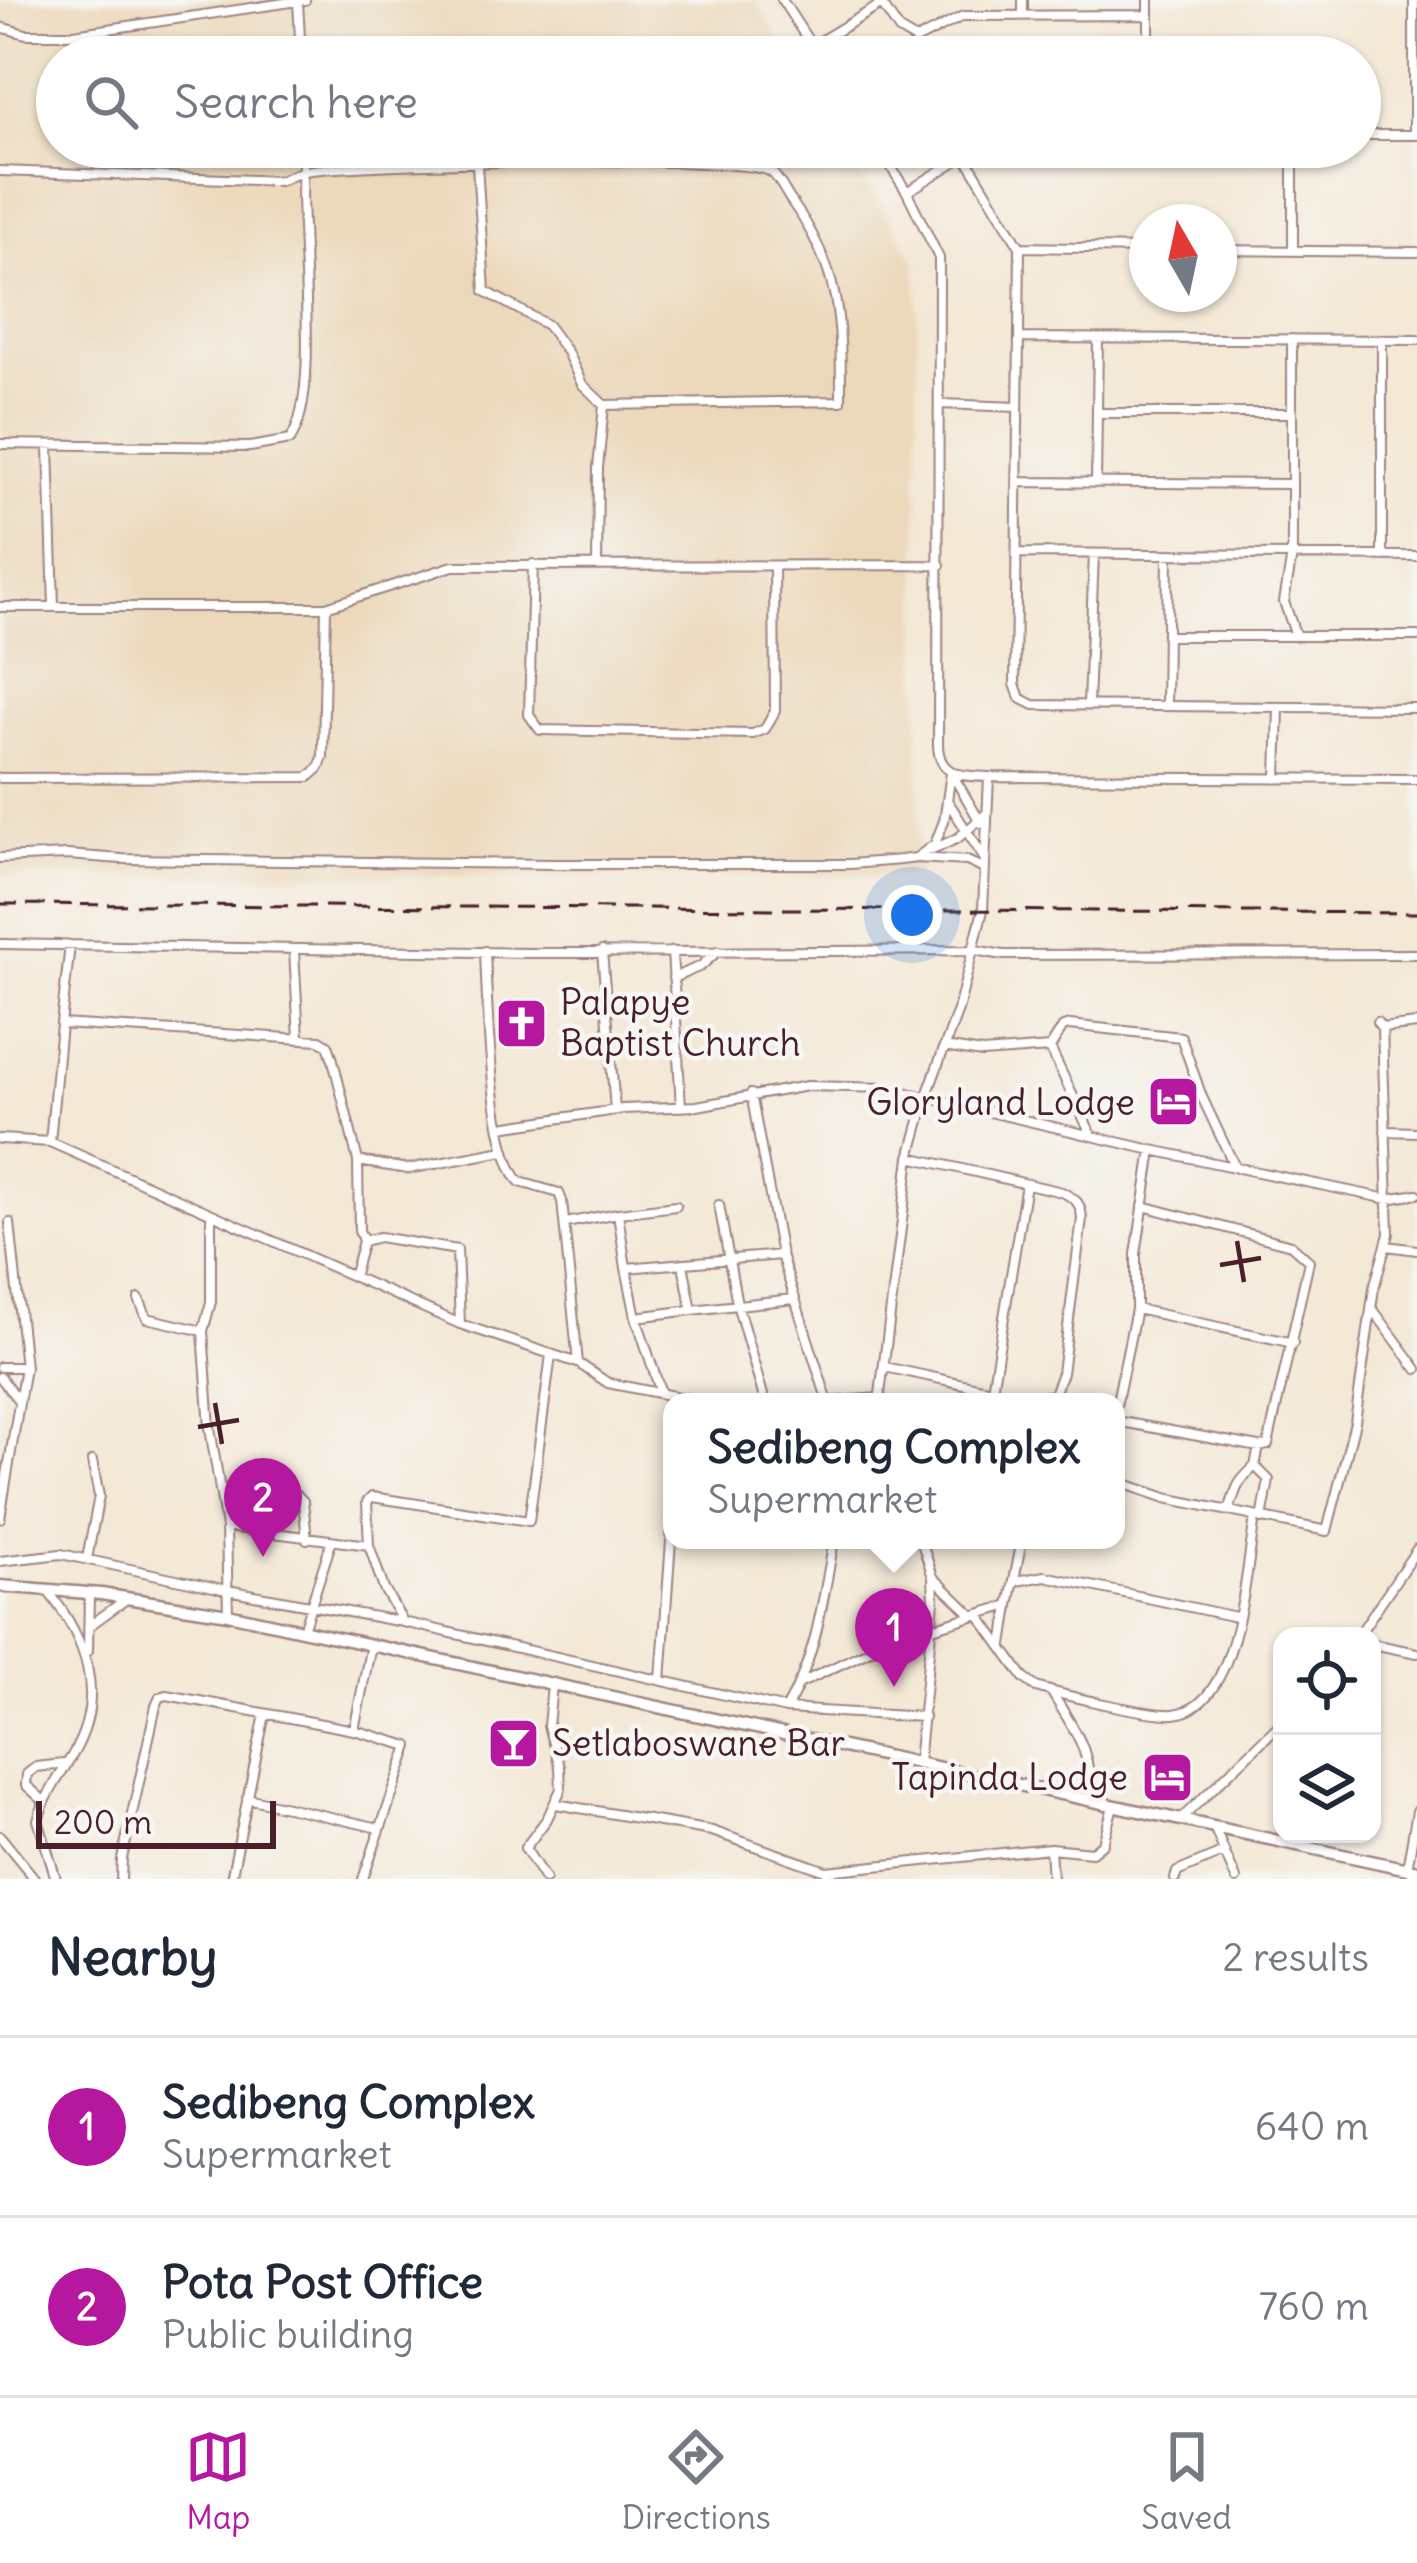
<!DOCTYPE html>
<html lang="en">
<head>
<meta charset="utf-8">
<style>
  body { margin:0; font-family:Delius,sans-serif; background:#f6f6f7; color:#1f2937 }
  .controls { position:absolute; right:36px; bottom:36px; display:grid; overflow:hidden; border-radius:24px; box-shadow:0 3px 9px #0004 }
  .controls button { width:108px; height:108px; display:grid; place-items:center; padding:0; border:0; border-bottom:3px solid #e0e1e3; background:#fff; color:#1f2937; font:60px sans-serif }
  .compass { position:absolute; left:1129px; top:204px; width:108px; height:108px; border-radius:50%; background:#fff; box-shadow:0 3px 9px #0004; rotate:351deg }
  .scale { position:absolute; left:36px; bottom:30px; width:240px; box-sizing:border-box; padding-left:12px; border:6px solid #4a1f2b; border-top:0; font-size:33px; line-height:42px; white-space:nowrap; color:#4a1f2b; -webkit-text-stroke:9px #f6f6f2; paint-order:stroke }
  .you { position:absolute; left:912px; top:915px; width:42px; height:42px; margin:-30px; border:9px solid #fff; border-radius:50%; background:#1a73e8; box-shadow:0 0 0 18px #1a73e833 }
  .badge { display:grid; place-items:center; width:78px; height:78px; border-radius:50%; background:#b5179e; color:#fff; font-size:39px; font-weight:700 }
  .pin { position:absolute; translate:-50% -99px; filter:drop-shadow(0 3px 6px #0008) }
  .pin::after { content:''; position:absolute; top:63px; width:42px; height:36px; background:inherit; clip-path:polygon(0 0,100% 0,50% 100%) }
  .popup { position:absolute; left:663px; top:1393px; width:462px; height:156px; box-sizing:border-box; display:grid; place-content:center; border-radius:24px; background:#fff; filter:drop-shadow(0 3px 9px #0005); font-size:39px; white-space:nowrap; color:#747a83 }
  .popup b { font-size:45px; color:#1f2937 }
  .popup::after { content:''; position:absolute; left:50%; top:100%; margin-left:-24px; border:24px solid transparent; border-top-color:#fff }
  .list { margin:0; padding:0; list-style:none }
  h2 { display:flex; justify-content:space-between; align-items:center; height:156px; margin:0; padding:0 48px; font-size:51px }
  h2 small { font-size:39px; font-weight:400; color:#747a83 }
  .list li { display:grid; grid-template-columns:78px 1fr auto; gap:36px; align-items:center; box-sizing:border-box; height:180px; padding:0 48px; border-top:3px solid #e0e1e3 }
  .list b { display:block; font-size:45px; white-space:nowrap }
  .list p { margin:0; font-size:39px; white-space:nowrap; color:#747a83 }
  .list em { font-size:39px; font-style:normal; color:#747a83 }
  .icon { flex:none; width:66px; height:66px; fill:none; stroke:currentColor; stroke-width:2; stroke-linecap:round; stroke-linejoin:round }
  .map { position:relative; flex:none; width:1417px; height:1879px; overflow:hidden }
  .search { position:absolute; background:#fff; box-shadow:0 3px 9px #0004; left:36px; right:36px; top:36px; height:132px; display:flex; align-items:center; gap:30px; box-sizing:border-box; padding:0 42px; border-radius:66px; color:#747a83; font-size:45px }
  .sheet { height:516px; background:#fff }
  nav { display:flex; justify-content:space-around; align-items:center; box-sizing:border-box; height:168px; border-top:3px solid #e0e1e3; background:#fff; font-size:33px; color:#747a83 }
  nav a { display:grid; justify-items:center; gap:6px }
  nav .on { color:#b5179e }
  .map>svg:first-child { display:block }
  .built { fill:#ecd8ba }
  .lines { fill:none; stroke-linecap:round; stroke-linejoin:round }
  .street-casing { stroke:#9f8480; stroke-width:12 }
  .secondary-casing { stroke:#9f8480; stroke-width:15 }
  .street { stroke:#fff; stroke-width:8 }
  .secondary { stroke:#fff; stroke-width:10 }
  .rail { stroke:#4a1f2b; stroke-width:3; stroke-dasharray:18 9; stroke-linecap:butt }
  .ticks { fill:none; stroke:#4a1f2b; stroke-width:4.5 }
  .labels { text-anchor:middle; stroke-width:9; stroke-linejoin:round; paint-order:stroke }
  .poi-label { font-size:36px; fill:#4a1f2b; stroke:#f6f6f2; text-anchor:start }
</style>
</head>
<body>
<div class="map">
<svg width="1417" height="1879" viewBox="0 0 1417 1879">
  <rect width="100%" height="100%" fill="#f6f6f2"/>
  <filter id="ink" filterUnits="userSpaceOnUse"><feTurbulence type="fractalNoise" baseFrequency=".00833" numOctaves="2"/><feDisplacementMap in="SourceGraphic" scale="24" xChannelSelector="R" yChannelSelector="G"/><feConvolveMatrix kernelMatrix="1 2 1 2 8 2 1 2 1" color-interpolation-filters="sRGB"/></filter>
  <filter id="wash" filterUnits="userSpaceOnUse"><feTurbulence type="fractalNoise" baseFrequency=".004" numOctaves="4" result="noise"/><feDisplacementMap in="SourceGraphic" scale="48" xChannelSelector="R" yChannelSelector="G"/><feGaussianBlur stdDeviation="2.7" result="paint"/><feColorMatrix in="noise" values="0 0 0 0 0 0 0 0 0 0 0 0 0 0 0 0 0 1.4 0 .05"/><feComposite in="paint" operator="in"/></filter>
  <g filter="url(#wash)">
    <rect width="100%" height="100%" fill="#f4e8d6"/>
    <path class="built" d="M0,0H755L790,57H57V147H846L917,263L919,875L0,876Z"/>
  </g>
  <g filter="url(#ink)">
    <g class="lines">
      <defs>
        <path id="street" d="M782,0L819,57
          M879,0L899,30L916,40L963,16L1149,15
          M1023,0V14
          M298,2L301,57
          M0,27L26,34H74L305,0
          M812,46L882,4
          M1149,57V0
          M1360,135H1417
          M1414,135V0
          M878,147L907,192L939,258L938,745C939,777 963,776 989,777L1417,779
          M965,156L1020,247L1147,249
          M477,164L485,291L547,325L567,352L582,384L604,405L598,468L597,565
          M0,171L280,181C288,177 296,173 305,171C358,163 743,153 771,172C779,178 786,194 792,202C841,270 841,321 841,401L604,405
          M907,192L978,147
          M1020,247L1015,684L1020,698L1034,705L1417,708
          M1219,250L1417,252
          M1293,251V147
          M1019,338L1417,340
          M1292,339V555L1284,602L1296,636
          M1382,339V556
          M941,404L1018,407
          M1097,413H1291
          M0,444L250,447L290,440C325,389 293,215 305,147
          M49,447L54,606
          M1017,482L1292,484
          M1096,483L1098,339
          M1017,553L1417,556
          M533,564L529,715L540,730L753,734L765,729L775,711L774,566
          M0,607H326L453,566L940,565
          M1167,636H1417
          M1088,705L1094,554
          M1166,706L1168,554
          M952,774L981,823
          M0,778L309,777L319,768L323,757L326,607
          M1277,779L1279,707
          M947,800L984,858
          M932,850L958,838L987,813
          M0,858L67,855L122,859L553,864H850L901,860L916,858L935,844L944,821L951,773
          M917,858L967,861L984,869
          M0,944L531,953L975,950L1003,955L1417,954
          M294,951L299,1037
          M485,951C487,998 490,1152 520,1182L559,1193L562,1201L578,1363
          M602,951L615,1110
          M672,951L681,1107
          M673,978L701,966L718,951
          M61,1024L70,945
          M1382,1028L1417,1024
          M944,1047L982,1053L1050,1048L1063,1027L1070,1025L1181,1037L1202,1097L1234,1165
          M1050,1048L1091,1134
          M751,1094L781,1255L828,1402
          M501,1127L623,1109L697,1106L807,1086L887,1088L1152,1150L1388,1199L1417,1194
          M1385,1131L1417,1132
          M0,1139L50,1142L460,1324L578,1363L608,1383L704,1402
          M50,1142L61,1024L320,1040L328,1045L333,1060L358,1161L359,1230L363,1241L353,1277
          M358,1161L408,1169L503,1151
          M719,1205L737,1304L765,1402
          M618,1213L676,1206
          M211,1216V1302L203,1331L210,1428L226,1527L228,1614
          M566,1223L618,1213L626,1268L781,1255
          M363,1241L379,1237L457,1250L460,1324
          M1387,1246L1417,1250
          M683,1264L692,1310L794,1299
          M626,1268L636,1317L661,1393
          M139,1299L147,1318L203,1331
          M1136,1309L1293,1343
          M1374,1311L1417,1369
          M636,1317L692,1310
          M0,1367H25
          M885,1367L1033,1399L1054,1394L1062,1373L1082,1219C1081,1203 1076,1199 1062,1192L910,1157
          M0,1377L19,1401
          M992,1390L1026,1184
          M827,1402L879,1398
          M879,1402L910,1157L927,1095L958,1010L983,910L989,777
          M1116,1406L1136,1309V1254L1152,1150
          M1116,1421L1259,1447L1268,1445L1309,1261L1291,1245L1143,1206
          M1255,1466L1269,1480L1262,1519
          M1116,1481L1166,1498L1327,1531L1355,1422L1374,1288L1389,1234L1382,1028L1377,1022
          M220,1490L297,1495L303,1501L307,1539
          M1229,1511C1237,1486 1236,1484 1255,1466L1259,1447
          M0,1518L25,1367L10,1223
          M226,1527L369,1545L367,1502L372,1497L529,1521L551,1355
          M369,1545L384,1589L403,1622
          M87,1559L99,1496L92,1461
          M0,1561L61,1554L227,1590L403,1622L786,1709L924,1717
          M934,1578L970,1613
          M1016,1581L1045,1576L1236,1617
          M47,1590C86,1638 107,1696 73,1754C60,1776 45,1796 38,1820L56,1879
          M979,1615L1024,1678L1036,1687C1062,1695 1150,1716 1174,1714C1239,1708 1246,1568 1255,1518
          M89,1626L125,1600
          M303,1630L331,1543
          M1358,1636L1417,1549
          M1372,1644L1417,1653
          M1003,1645L1009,1606
          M88,1651L89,1593
          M661,1680L672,1527
          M801,1683L889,1641L1009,1605L1022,1540
          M1052,1693C1077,1734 1091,1749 1090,1799
          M786,1709C817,1656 823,1599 834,1540
          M354,1730L371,1645
          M918,1763L934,1601L933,1577L921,1540
          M247,1798L379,1828
          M45,1802L26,1785L27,1774L36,1767L64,1764
          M556,1804L712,1831L826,1871L1050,1848L1092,1852L1103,1843L1113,1806
          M1181,1819L1282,1722
          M1214,1827L1236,1879
          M0,1836L35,1879
          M1050,1848L1052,1879
          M1407,1869L1417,1811
          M121,1879L122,1859L156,1706L160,1697L167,1695L354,1730L409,1746L363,1879
          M231,1879L265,1714
          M545,1879L525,1848L547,1819L561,1789L560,1767L548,1726L552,1685
          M1175,1879L1177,1872L1224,1852"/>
        <path id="secondary" d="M0,1586L101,1594L228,1614L1417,1871"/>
      </defs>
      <use href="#street" class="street-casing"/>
      <use href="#secondary" class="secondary-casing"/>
      <use href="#street" class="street"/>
      <use href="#secondary" class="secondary"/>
      <path class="rail" d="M0,904L1417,913"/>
    </g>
  </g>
  <path class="ticks" d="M1237,1241L1244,1282M1220,1265L1261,1258M215,1403L222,1444M198,1427L239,1420"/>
  <defs>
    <symbol id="church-square" viewBox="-11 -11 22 22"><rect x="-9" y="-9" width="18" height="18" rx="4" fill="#b5179e" stroke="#f6f6f2"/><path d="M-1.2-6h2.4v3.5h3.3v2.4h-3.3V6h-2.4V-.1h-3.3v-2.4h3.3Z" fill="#fff"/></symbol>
    <symbol id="hotel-square" viewBox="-11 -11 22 22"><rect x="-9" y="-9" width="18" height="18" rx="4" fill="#b5179e" stroke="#f6f6f2"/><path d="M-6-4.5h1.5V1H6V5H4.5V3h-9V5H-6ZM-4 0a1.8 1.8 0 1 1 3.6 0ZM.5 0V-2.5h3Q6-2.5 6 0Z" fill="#fff"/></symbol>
    <symbol id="bar-square" viewBox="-11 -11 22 22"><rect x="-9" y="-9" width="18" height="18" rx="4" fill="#b5179e" stroke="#f6f6f2"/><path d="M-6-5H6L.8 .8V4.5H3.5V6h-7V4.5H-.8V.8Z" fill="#fff"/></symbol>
  </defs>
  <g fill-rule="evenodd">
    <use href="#church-square" x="492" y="994" width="59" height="59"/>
    <use href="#hotel-square" x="1144" y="1072" width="59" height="59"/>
    <use href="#bar-square" x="484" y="1714" width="59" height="59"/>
    <use href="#hotel-square" x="1138" y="1748" width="59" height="59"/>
  </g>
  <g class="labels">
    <g class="poi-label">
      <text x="560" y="1015">Palapye<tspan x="560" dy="41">Baptist Church</tspan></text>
      <text x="1135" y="1115" text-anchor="end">Gloryland Lodge</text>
      <text x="552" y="1756">Setlaboswane Bar</text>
      <text x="1128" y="1790" text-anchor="end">Tapinda Lodge</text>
    </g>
  </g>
</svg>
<div class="controls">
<button><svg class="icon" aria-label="locate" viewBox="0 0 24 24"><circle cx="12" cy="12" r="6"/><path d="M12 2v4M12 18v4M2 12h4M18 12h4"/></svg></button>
<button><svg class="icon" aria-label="layers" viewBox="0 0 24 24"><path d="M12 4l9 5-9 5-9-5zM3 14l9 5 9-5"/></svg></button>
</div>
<svg class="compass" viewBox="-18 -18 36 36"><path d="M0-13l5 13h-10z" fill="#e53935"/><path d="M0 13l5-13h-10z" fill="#747a83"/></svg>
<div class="scale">200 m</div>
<div class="you"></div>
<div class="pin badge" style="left:894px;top:1687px">1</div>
<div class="popup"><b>Sedibeng Complex</b>Supermarket</div>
<div class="pin badge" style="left:263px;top:1557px">2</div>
<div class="search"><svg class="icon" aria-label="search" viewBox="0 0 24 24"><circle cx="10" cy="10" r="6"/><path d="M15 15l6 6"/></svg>Search here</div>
</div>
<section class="sheet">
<h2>Nearby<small>2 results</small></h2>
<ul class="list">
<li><span class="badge">1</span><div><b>Sedibeng Complex</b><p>Supermarket</p></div><em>640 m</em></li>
<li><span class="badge">2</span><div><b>Pota Post Office</b><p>Public building</p></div><em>760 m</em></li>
</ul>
</section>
<nav>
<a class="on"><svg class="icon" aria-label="map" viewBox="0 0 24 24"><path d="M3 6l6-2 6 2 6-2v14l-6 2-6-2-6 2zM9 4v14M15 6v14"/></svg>Map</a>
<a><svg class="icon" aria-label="directions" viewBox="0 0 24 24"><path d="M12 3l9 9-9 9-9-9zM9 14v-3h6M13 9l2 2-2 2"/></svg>Directions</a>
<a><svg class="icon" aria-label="saved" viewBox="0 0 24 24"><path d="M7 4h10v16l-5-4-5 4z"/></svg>Saved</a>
</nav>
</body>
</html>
